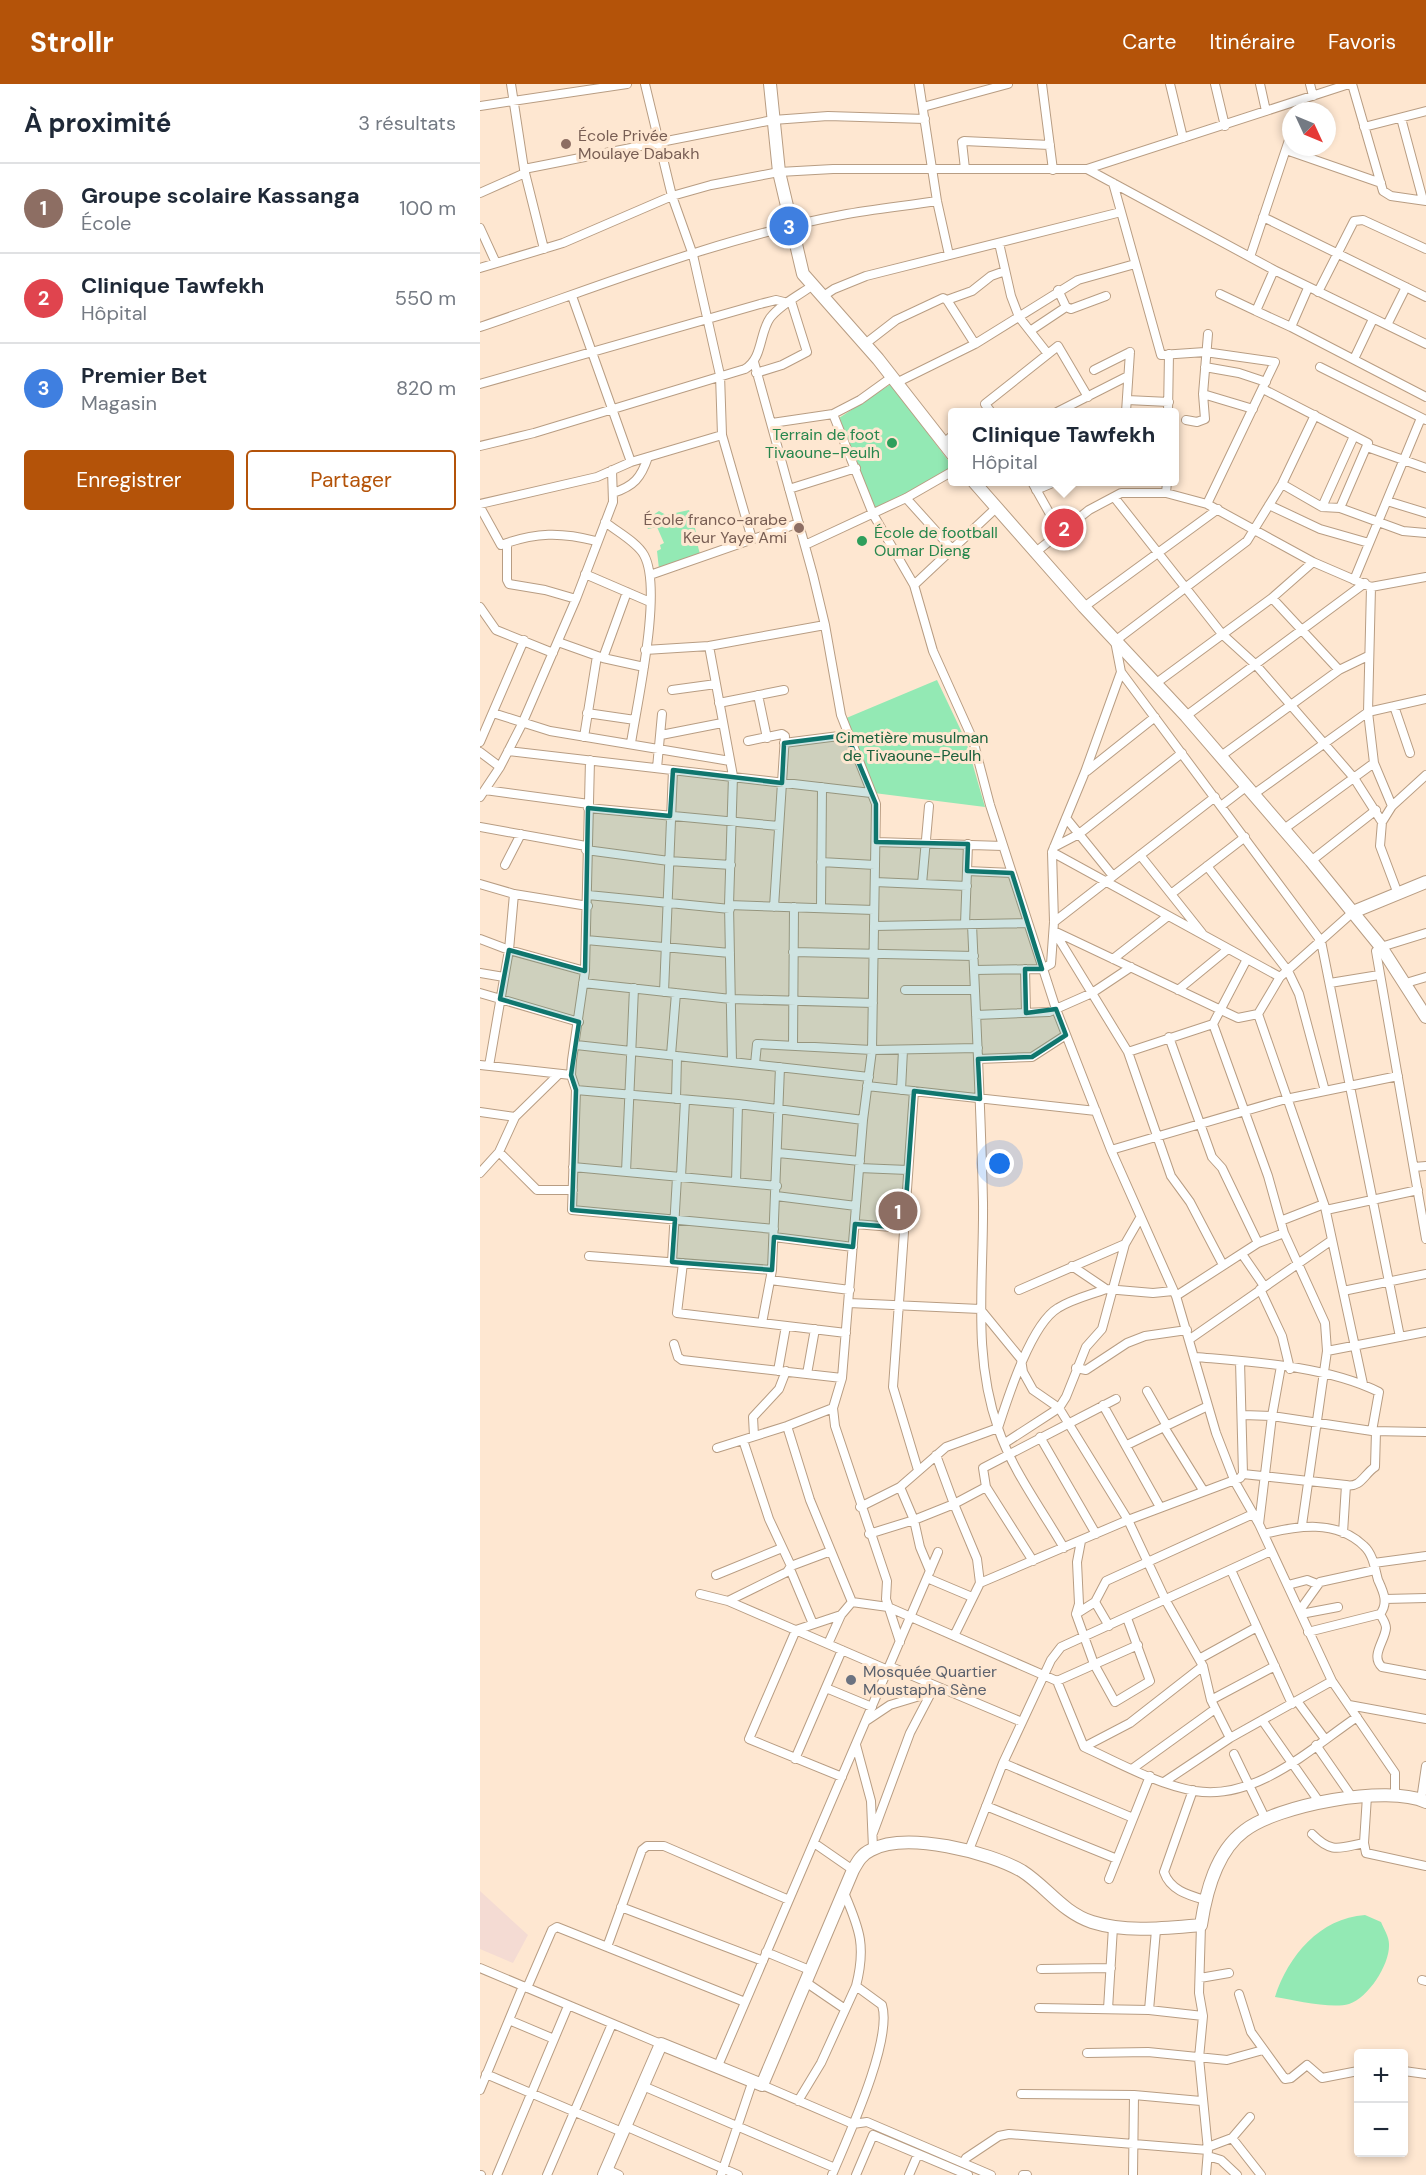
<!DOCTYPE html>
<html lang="fr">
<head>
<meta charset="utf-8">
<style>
  body { margin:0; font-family:"DM Sans",sans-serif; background:#f2f2f3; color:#1f2937 }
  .controls { position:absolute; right:18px; bottom:18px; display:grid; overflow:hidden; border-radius:6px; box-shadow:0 3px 9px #0003 }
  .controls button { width:54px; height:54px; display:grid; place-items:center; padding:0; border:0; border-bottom:2px solid #e0e1e3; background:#fff; color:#1f2937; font:30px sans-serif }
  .compass { position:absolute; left:802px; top:18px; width:54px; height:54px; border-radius:50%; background:#fff; box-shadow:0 3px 9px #0003; rotate:134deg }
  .you { position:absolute; left:520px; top:1080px; width:21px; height:21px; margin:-15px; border:4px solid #fff; border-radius:50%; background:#1a73e8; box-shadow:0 0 0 9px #1a73e833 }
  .badge { display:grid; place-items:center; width:39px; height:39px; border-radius:50%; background:#b45309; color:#fff; font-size:20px; font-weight:700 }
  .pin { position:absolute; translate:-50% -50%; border:3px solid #fff; box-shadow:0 2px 6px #0006 }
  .popup { position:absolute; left:468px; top:324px; width:231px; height:78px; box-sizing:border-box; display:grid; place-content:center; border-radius:6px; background:#fff; filter:drop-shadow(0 2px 4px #0005); font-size:20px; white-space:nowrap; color:#747a83 }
  .popup b { font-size:22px; color:#1f2937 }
  .popup::after { content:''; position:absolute; left:50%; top:100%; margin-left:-12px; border:12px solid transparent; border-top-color:#fff }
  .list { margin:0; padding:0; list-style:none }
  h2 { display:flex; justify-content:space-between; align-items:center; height:78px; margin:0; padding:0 24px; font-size:26px }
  h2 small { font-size:20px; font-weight:400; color:#747a83 }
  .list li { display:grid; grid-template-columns:39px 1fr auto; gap:18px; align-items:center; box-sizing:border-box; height:90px; padding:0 24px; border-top:2px solid #e0e1e3 }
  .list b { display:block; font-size:22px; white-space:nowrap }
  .list p { margin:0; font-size:20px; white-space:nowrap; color:#747a83 }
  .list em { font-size:20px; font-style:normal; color:#747a83 }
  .actions { display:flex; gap:12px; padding:18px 24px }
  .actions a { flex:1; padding:14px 0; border:2px solid #b45309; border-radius:6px; text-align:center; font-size:21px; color:#b45309 }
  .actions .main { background:#b45309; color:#fff }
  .map { position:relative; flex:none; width:946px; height:2091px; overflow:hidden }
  header { display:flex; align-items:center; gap:36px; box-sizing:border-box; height:84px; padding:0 30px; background:#b45309; color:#fff }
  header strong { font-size:28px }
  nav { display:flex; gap:33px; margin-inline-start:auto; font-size:21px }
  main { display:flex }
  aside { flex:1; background:#fff }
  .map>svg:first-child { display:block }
  .commercial { fill:#f4dbd3 }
  .green { fill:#93e9b4 }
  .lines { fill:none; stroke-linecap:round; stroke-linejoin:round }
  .street-casing { stroke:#b89d83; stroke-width:10 }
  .secondary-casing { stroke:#b89d83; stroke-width:14 }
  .street { stroke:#fff; stroke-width:8 }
  .secondary { stroke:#fff; stroke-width:12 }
  .marked { fill:#0f766e; fill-opacity:0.2; stroke:#0f766e; stroke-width:4.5; stroke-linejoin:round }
  .education-dot { fill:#8d6e63; stroke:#fee7d1; stroke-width:2 }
  .leisure-dot { fill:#2e9e5b; stroke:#fee7d1; stroke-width:2 }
  .worship-dot { fill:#6b7280; stroke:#fee7d1; stroke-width:2 }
  .labels { text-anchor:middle; stroke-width:6; stroke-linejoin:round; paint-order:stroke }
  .education-label { font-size:16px; fill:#785e54; stroke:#fee7d1; text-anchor:start }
  .leisure-label { font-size:16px; fill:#27864d; stroke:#fee7d1; text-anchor:end }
  .park-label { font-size:16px; fill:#1a603b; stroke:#fee7d1 }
  .worship-label { font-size:16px; fill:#5b616d; stroke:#fee7d1; text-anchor:start }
</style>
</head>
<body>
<header>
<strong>Strollr</strong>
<nav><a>Carte</a><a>Itinéraire</a><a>Favoris</a></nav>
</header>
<main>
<aside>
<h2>À proximité<small>3 résultats</small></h2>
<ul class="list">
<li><span class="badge" style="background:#8d6e63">1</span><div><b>Groupe scolaire Kassanga</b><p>École</p></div><em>100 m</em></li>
<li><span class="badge" style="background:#e0444e">2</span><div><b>Clinique Tawfekh</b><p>Hôpital</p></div><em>550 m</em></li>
<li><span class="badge" style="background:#3f7fe0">3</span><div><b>Premier Bet</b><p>Magasin</p></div><em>820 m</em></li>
</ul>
<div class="actions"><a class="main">Enregistrer</a><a>Partager</a></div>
</aside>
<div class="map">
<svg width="946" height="2091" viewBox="0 0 946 2091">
  <rect width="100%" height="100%" fill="#fee7d1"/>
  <path class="commercial" d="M0,1807L48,1851L33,1879L0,1865Z"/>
  <path class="green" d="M411,300L473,383L396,427L359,334Z
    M209,426C217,440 215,454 220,470L179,485L177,467L181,465L180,461L184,459L177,443L168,445L164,437L179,427L186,431Z
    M457,596L486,657L505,723L394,709L364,635Z
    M885,1831L901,1838C904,1845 909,1853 909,1860C910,1880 889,1913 869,1920C851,1925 814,1916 795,1913C808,1872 840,1834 885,1831Z"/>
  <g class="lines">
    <defs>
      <path id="street" d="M31,0L44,85L64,165
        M165,0L192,112L213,171L240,291L242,351L272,455
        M439,0L457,117L469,171
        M562,0L573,86
        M690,0L703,54
        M735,0L745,42
        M780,0L786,27
        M830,0L833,12
        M872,0L903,107L911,112L946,117
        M0,22L147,0
        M443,23L528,0
        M921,34L943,116
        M884,43L946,27
        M806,66L901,99
        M44,85L293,36L348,32L445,35
        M485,85L482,58L484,57L570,61
        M607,85L869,0
        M633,99L681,271L725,268L795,278L727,420
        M0,109L45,89
        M783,133L946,213
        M0,144L16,179
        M519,159L531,212L539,233L568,270
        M770,173L811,50
        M0,184L83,159L192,112L231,101L299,88L353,85H607L794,186L946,260
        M578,206L586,223L591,225L626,212
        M838,208L874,137L883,136L946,165
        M740,210L776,227L794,186
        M92,212L151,378
        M342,213L354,205L386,192L641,128
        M467,216L495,260
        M776,227L811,243L946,313
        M907,241L926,203
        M0,243C118,203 238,154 362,131C393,125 425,122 457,117
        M811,243L828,204
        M550,247L586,223
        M385,260L416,236L463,214L467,216L492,207L511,192L525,187
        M874,275L893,235
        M274,278L333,491L345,541L361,631L396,720L392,966L383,1036L362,1294L353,1324L355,1342L407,1497L406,1515L420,1558
        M725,283L759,289L786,298
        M840,283L946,336
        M614,286L650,268
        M276,289L302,281L327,268L311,217
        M416,299L495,260L598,196L655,180
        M0,300L280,220L296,216L308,219
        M783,305L888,359L860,424
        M723,310L773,325
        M647,316L689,318
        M511,328L505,320L578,262L608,313
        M577,328L648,292
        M646,328L650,268
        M688,328L689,270
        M353,330L393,430L434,501L453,567L493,656L510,721L576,925L631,1066L696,1212L736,1349L755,1398L779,1440L852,1597L915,1689V1711
        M835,331L802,400L767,457L635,557L641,588L841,857L920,1253
        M706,336L717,338L725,335L723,310L728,250
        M292,339L353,330L380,316L412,293
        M464,359L473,351
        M0,362L54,349L265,285C283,274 279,250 290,234C300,221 319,211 332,202
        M887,363L946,384
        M552,398L580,448
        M802,400L842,423L860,424L923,447L946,449
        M309,405L376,384
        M556,406L575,398
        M133,409C154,402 161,394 168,373
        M686,409L687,398
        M634,413L742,550L776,581L874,694L902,738L900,762L918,810
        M426,414L472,465
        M907,417L946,429
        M0,420L117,393L151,378L242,351
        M789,421L840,445L889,459
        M0,423L21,461C56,448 81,448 116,457
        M842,423L874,352
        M125,438C136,447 157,458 164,471C183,505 157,619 151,659
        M27,459V496L29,500L65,506L96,515
        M325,461L426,414L473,387
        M557,467L609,426L641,409H686L727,420L833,478L891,503L946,493
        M105,490L170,518
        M170,491L319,439
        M874,496L941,334
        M434,501L516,424
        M891,503L888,628L894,679L912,722
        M792,514L859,586
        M0,523L16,546L73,569
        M604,523L738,425
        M78,558L123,574L164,583
        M229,562L253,692L249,821L252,978
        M165,566L229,562L345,541
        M123,574L147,508
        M675,600L792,514L833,478
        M192,606L236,600
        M278,611L287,654
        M239,619L304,606
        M914,622L930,669
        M13,629L70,647L250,677
        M107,629L155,636
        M706,632L885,499
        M181,651L242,639
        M104,653L117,572
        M268,657L302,650L305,652L294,823
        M0,658L44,556
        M304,659L367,651
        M28,667L391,709
        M0,668L20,683
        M741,672L859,586L888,572
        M110,676L105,887L92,976L91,991L96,1006L92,1126L294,1145
        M177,684L182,630
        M607,687L675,633
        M5,706L109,720
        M774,710L888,628L946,615
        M0,713L20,683L42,640L96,515L133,418L132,386
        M741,722L767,702
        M108,724L299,742
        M586,734L633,792
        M902,738L912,722L946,691
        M0,743L106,762
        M804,745L894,679
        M396,758L523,762
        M574,763L599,750L702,669
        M106,766L189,777L251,781
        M572,768L800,893
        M660,771L722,849
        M831,777L896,726
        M341,778L395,781
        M25,781L41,750
        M727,782L808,887L819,910L845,1007
        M487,787L532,789
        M395,798L487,802
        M0,800L34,810L108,822
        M442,800L449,722
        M691,810L765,753
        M108,811L250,825
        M249,821L394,826
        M341,824L342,703
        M574,838L735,713
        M485,840L488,760
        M492,840C496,933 501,1025 503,1118C504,1195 492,1270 518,1344C532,1386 562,1426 584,1464
        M394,842L547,839
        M946,849L901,863L896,867L946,1155
        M0,855L29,866L105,887
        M106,856L250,869
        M313,868L494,872
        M633,875L688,832
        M545,885L546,929
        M494,886L562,885L571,880L574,838L572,768L605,688L641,588
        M0,889L24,893
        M103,899L251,915L393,919
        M850,899L899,891
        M926,899L946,893
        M425,906H495
        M698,906L748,865
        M184,908L193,686
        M0,909L99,938
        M778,930L845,1123L883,1300
        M496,931L569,928L612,909L651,883
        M733,940L788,1092L804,1149L845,1239L847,1267L822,1441
        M689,953L732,1073L742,1084L778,1159
        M96,961L389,993
        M313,962L314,823
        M648,968L733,940L767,875
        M191,971L196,909
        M498,975L552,973L586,951
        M275,980L277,960L392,966L498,964
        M0,981L91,991
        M9,982L29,866L34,810
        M387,1002L616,1027
        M96,1006L258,1020L383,1036
        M421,1006L423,966
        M434,1007L413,1303L438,1386
        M196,1015L197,972
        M0,1028L35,1033
        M631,1066L806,1015L918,992
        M19,1068L57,1106H93
        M298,1069L380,1077
        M93,1083L297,1102
        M934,1083L946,1082
        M379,1084L428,1086
        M146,1088L154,904
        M0,1089L19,1068L35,1033L79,990
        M201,1093L205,1016
        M256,1098L258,1020
        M296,1112L376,1122
        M846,1126L938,1106
        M803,1136L844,1120
        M375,1140L424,1144
        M294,1153L373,1163
        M762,1170L784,1202
        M109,1172L292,1186
        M192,1178L197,1093
        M203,1179L197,1229L366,1249
        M743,1181L710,1118L691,1092L648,968L574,847L758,934L778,930L800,893L873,828
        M592,1182L626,1205L673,1209L693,1207
        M290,1196L370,1206
        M780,1205L802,1252L810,1285
        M539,1206L645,1160
        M863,1207L946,1190
        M696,1212L778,1159L804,1149
        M369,1219L500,1225L541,1275L543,1288L553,1306L579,1324L648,1436L686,1517L723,1582L731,1616L750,1654
        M282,1239L292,1186L300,983
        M710,1255L852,1156
        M194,1260L198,1273L202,1276L362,1294
        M847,1267L946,1248
        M716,1273C774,1278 847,1282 899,1308L892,1347
        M596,1284L606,1286L647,1259L665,1252L707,1246
        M298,1287L306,1242
        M327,1290L335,1245
        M667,1307L687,1342
        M623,1321L680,1423
        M763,1331L792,1332L892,1347L946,1348
        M307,1342L330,1416L372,1518
        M518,1344C528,1313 551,1240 578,1224C592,1215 610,1211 626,1205
        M274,1352L273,1333L299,1305L306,1287
        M560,1353L616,1450
        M263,1356L289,1435L311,1482
        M525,1359L579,1324L586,1313L606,1263L622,1245L645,1160L660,1134
        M647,1361L684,1343
        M237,1364L307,1342L353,1324
        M763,1390L866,1401L863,1449
        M866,1401C881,1404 884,1390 895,1383L896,1347
        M723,1406L684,1343L728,1322
        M380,1423L420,1403L466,1363L518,1344
        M779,1440L792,1332L801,1282
        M389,1450L434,1436L420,1403
        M784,1450C817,1442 856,1435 884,1462C893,1470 895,1485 898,1496C903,1507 909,1519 900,1530
        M601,1457L597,1478L599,1520L596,1530L614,1580L635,1618L670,1597L647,1534
        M553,1477L506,1403L503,1384L636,1315
        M894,1479L946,1472
        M310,1485L333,1540
        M751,1486L812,1620
        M450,1487L440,1463L434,1436L474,1420L456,1371
        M236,1491L302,1464
        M447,1494L492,1513
        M500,1499L648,1436L760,1394L763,1390L760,1277
        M808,1501L827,1496L837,1500
        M220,1510L248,1517L408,1586
        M905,1515L946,1514
        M248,1517L307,1488L311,1482L351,1467
        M372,1518L408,1523L577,1597L604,1663C639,1679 676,1700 715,1707C776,1717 830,1665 877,1633
        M615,1518L629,1542
        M820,1526L840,1498L895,1486
        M596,1530L615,1518L626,1497L773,1430
        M821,1530L858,1523
        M900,1530C902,1534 906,1539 906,1544C905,1557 890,1572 902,1583L946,1591
        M361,1531L316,1546L269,1655L362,1693
        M828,1548L900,1530
        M474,1552L500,1499L497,1475L474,1420L506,1403
        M348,1560L361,1531L372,1518
        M719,1575L777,1543
        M409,1582L542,1638
        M577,1597L658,1561
        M346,1604L392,1623
        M731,1616L795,1582
        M817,1617L845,1655
        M869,1621L946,1635
        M782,1636L840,1719
        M386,1637L410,1621L453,1608
        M376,1661L391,1717L393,1764
        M836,1661L872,1713
        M604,1663L650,1639L723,1582
        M754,1670L785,1734
        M315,1675L362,1566
        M523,1679L653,1734
        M652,1685L735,1625
        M684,1698L750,1654L852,1597
        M713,1706L684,1788C690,1806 708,1811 725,1816
        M887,1712L884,1759L886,1769L946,1782
        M941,1716L946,1682
        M506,1722L637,1775
        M393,1749L430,1649L451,1609
        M832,1750C852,1770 859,1764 884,1759
        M334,1759L373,1786
        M489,1766L523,1679L571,1576L581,1563L791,1467
        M629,1795L670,1692
        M141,1823L283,1877
        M721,1841L719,1909L723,1932L719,1974L728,2066L726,2091
        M127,1863L162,1766L167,1762H184L309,1816
        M286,1868L332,1887
        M0,1884L181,1960
        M561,1885L631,1884
        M720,1894L749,1889
        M942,1896L946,1897
        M327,1899L365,1925
        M47,1904L72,1846L77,1843L265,1918
        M759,1910L771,1948L805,1995L811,1994L827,1981L842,1994L878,1987
        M559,1924L669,1926L723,1932
        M628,1925L633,1843
        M669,1926L676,1846
        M29,1936L74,1955
        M607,1969L668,1968L747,1976L783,1966
        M237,1984L458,1468
        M924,1987L946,1990
        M6,1990L142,2048
        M282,2001L373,2040L387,2038L511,2091
        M163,2002L355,2084
        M0,2006L43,1902
        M541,2010L654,2011L721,2017
        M318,2017L341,1979L376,1902
        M145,2042L258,2091
        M752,2054L781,2091
        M728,2063L752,2054L770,2033
        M728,2072L741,2076L757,2091
        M483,2079L486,2074L519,2052L529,2050L728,2066
        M126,2085L139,2091
        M0,2091H1
        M17,2091L88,1922
        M67,2091L132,1940
        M241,2091L272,1999
        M352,2091C367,2055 413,1956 402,1921L376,1902C386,1863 380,1846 365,1811
        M376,2091L393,2051L488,2091
        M429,2091L438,2070
        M543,2091H547
        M653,2091L654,2011"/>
      <path id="secondary" d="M290,0L299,88L323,190L398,275L473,371
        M494,398L604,523L706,632L831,777L901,863L946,933
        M873,828L946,798
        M124,2091L181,1960L282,2001L373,1786C378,1777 382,1770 391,1766C426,1747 509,1768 542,1787C567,1803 582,1828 612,1838C647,1849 685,1844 721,1841C726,1808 736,1768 764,1747C797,1721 908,1700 946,1718"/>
    </defs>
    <use href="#street" class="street-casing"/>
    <use href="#secondary" class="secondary-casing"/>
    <use href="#street" class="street"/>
    <use href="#secondary" class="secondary"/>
  </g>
  <path class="marked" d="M367,651L396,720V758L488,760L487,787L532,789L562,885H545L546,929L576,925L586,951L552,973L498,975L500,1015L434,1007L424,1144L375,1140L373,1163L294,1153L292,1186L192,1178L195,1135L92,1126L96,1006L91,991L99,938L20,915L29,866L105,887L108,724L190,732L193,686L302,699L304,659Z"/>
  <g class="education-dot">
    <circle cx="86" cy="60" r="6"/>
    <circle cx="319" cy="444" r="6"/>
  </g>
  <g class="leisure-dot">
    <circle cx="412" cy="359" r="6"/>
    <circle cx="382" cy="457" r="6"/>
  </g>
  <circle class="worship-dot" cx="371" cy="1596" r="6"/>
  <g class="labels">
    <g class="education-label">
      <text x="98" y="57">École Privée<tspan x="98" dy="18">Moulaye Dabakh</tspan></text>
      <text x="307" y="441" text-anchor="end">École franco-arabe<tspan x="307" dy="18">Keur Yaye Ami</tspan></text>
    </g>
    <g class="leisure-label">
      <text x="400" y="356">Terrain de foot<tspan x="400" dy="18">Tivaoune-Peulh</tspan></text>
      <text x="394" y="454" text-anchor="start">École de football<tspan x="394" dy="18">Oumar Dieng</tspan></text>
    </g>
    <g class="park-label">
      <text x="432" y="659">Cimetière musulman<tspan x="432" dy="18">de Tivaoune-Peulh</tspan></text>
    </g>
    <g class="worship-label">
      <text x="383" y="1593">Mosquée Quartier<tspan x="383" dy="18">Moustapha Sène</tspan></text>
    </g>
  </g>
</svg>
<div class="controls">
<button>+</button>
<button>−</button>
</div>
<svg class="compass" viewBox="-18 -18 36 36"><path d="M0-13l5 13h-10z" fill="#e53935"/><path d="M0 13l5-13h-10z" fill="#747a83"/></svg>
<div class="you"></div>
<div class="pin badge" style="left:418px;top:1127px;background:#8d6e63">1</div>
<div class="pin badge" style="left:584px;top:444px;background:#e0444e">2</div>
<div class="popup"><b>Clinique Tawfekh</b>Hôpital</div>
<div class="pin badge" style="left:309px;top:142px;background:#3f7fe0">3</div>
</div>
</main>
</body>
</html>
